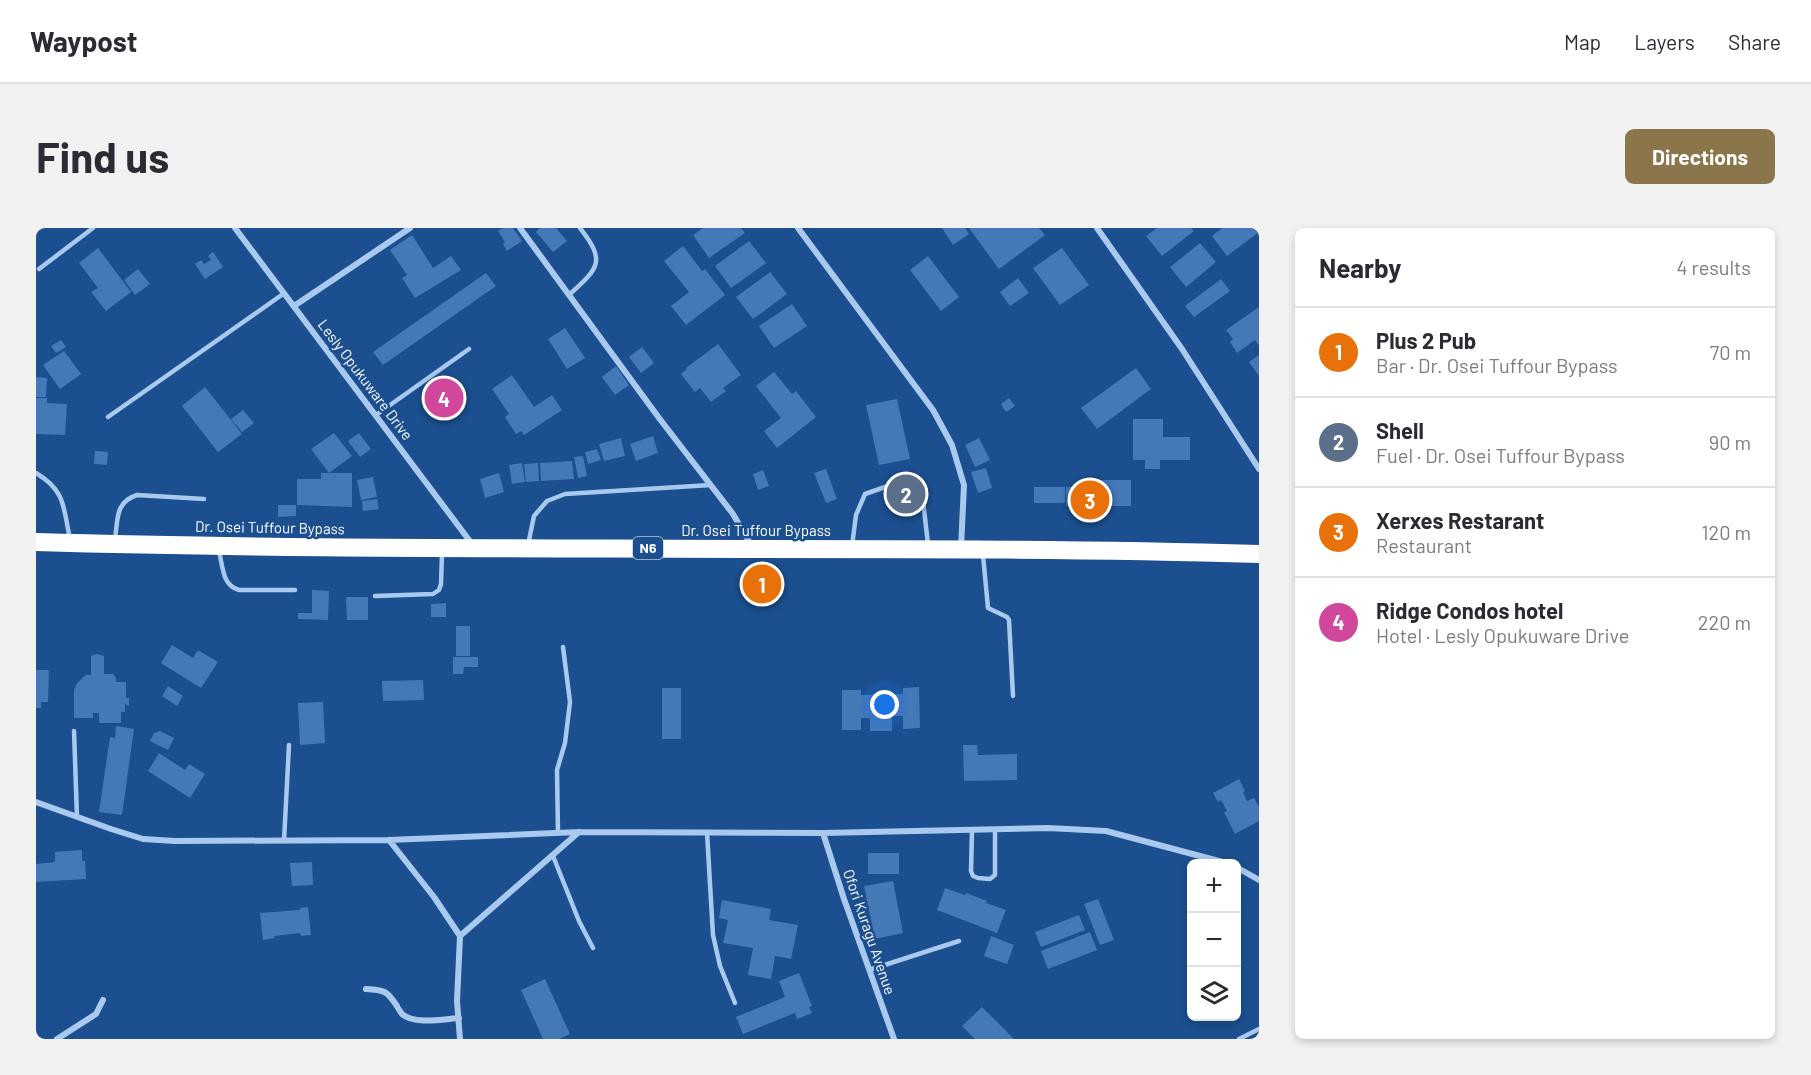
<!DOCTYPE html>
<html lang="en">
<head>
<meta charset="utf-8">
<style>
  body { margin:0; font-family:Barlow,sans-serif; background:#f2f2f3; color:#2b2b33 }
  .controls { position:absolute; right:18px; bottom:18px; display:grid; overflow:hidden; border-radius:9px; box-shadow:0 3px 9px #0003 }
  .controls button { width:54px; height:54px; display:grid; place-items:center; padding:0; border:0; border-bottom:2px solid #e1e1e2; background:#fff; color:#2b2b33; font:30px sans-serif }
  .you { position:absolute; left:849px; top:477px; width:21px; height:21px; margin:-15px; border:4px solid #fff; border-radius:50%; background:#1a73e8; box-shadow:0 0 0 9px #1a73e833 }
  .badge { display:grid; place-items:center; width:39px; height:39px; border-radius:50%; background:#8a764a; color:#fff; font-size:20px; font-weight:700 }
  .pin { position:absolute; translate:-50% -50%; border:3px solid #fff; box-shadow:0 2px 6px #0006 }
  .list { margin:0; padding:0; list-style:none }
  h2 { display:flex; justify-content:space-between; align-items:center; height:78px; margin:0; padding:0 24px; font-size:26px }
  h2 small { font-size:20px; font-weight:400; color:#7c7c81 }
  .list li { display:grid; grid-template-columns:39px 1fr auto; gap:18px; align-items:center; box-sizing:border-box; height:90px; padding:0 24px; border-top:2px solid #e1e1e2 }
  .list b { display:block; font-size:22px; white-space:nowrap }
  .list p { margin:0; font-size:20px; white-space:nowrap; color:#7c7c81 }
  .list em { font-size:20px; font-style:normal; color:#7c7c81 }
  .icon { flex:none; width:33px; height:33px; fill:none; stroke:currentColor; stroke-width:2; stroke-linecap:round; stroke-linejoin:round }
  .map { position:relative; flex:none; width:1223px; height:811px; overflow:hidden; border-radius:9px }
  header { display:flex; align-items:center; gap:36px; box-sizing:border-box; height:84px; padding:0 30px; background:#fff; border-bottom:2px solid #e1e1e2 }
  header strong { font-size:28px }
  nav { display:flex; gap:33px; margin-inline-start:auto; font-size:21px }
  .intro { display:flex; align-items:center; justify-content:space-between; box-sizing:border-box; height:144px; padding:0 36px }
  h1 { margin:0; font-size:42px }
  .button { padding:15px 27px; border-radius:9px; background:#8a764a; color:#fff; font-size:21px; font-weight:700 }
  main { display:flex; gap:36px; padding:0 36px }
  aside { flex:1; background:#fff; border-radius:9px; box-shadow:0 3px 9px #0003 }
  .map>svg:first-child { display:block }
  .building { fill:#4478b7 }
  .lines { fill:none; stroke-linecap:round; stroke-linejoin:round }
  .lane { stroke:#a9c9ee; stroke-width:4.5 }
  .street { stroke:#a9c9ee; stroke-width:6 }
  .highway { stroke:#fff; stroke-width:18 }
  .labels { text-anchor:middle; stroke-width:5; stroke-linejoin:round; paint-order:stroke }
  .shield { fill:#1b4f8f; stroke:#bbcadd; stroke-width:1.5 }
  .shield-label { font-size:14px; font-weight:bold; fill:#fff }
  .street-label { font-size:15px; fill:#fff; stroke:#1b4f8f }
</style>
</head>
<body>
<header>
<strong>Waypost</strong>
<nav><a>Map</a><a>Layers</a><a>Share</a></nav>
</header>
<div class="intro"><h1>Find us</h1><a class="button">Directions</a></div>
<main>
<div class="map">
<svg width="1223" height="811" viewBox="0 0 1223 811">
  <rect width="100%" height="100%" fill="#1b4f8f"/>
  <path class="building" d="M467,0H477L486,13L471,23L467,16L469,14L462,3Z
    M504,0H520L531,13L517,24L500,4Z
    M667,0H705L709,5L673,30L657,7Z
    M906,0H929L933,6L917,17Z
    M933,0H1003L1009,7L963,41Z
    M1121,0H1155L1158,3L1126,28L1110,8Z
    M1186,0H1222L1223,4L1191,28L1176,8Z
    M376,7L397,40L415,28L425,42L379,70L366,50L371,47L354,22Z
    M713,13L730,35L695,60L679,38Z
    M1164,15L1180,34L1150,59L1134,39Z
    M647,18L666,43L669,41L689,67L650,97L635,78L653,64L628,33Z
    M62,20L95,64L70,83L55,64L62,60L43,35Z
    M1026,20L1053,57L1024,77L997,40Z
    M177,24L187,39L169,51L159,36L165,32L168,36L175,32L172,28Z
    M892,28L923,69L905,83L874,42Z
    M102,41L114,56L99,67L88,52Z
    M734,44L751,66L717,91L700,69Z
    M450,45L460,58L347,137L337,124Z
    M982,50L993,65L974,78L964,64Z
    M1185,51L1194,63L1158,89L1149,78Z
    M756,76L771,98L738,120L723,98Z
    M1223,79V118L1219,112L1201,125L1194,114L1197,111L1190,102Z
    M529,100L549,130L531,141L512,111Z
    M25,112L30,119L20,125L15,118Z
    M682,116L705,147L687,160L690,163L675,174L664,160L659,164L645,146L651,141L650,140Z
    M606,119L618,135L605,145L593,129Z
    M28,123L45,146L24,161L7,137Z
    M1223,127V148L1213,134Z
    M580,138L593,157L579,167L566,149Z
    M1100,140L1115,161L1061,201L1045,180Z
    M738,144L756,166L760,163L780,189L741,220L728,203L745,190L720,158Z
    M476,147L498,179L516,167L526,182L488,207L485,203L480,206L469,189L473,186L456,161Z
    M0,149L11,150L10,169H0Z
    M169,159L206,206L182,224L146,178Z
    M0,170H11V175L31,176L29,207L0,206Z
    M973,170L979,178L970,184L965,176Z
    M861,171L874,231L843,237L830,177Z
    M207,182L218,195L206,204L195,191Z
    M1097,191H1127V209H1154V232H1124V241H1109V232H1097Z
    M298,205L316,228L293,245L275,221Z
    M323,205L335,221L324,229L312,213Z
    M617,208L622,225L600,233L594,216Z
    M585,210L589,228L568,233L563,216Z
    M943,210L954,232L939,239L929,217Z
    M561,221L565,232L552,236L549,224Z
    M59,223L72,224L71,237L58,236Z
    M547,228L551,248L542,250L538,229Z
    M536,233L538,251L505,253L504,235Z
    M486,235L489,254L476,256L473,237Z
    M502,235L503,253L490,254L488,236Z
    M950,240L956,260L942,265L935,244Z
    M790,241L801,271L790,275L778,245Z
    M727,242L733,258L722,262L717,246Z
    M285,245H316V279L261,277V251H285Z
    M463,245L468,264L449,270L444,251Z
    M337,249L341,269L325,272L321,252Z
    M1044,252H1095V278H1030V259H1044Z
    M998,259H1029V275H998Z
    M341,271L343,281L327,283L326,273Z
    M242,277H260V288L242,289Z
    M276,362L293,363L292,392L262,391V385H276Z
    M310,369H332V392H311Z
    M410,375V389H395V376Z
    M420,398H434V428H420Z
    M136,417L157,430L162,422L182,434L165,460L125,435Z
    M61,426L68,428V446H77L80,450V454H90V470H93V478L89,476V484H85V495H63V485H57V490H38V462L41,455L50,447H55V428Z
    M417,429H442V439H428L427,446H417Z
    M0,442H13L12,474H5V480H0Z
    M387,452L388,472L347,473L346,453Z
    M132,458L147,468L141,478L126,468Z
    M883,459L884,500L867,501V488H856V503H834V490H825V502H806V462H825V467L867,466V460Z
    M626,460H645V511H626Z
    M287,474L289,515L264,517L262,475Z
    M80,498L98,501L86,587L63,584L74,509L79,510Z
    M124,503L138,510L132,522L114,513L118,505Z
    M927,517H941L942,527L981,526V552L928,553Z
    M123,525L149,542L153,536L169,546L154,570L112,543Z
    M1203,551L1209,563L1207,564L1211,573L1218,570L1223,579V593L1199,606L1188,584L1191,583L1185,572L1182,574L1177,565Z
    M46,622V633H49L50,651L0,654V636L19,634V624Z
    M832,625H863V646H832Z
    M276,634L277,657L256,658L254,635Z
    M857,653L867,705L839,711L828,658Z
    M909,660L929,667L930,665L951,673L950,675L970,682L961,705L901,682Z
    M1062,671L1078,712L1064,717L1048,676Z
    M686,672L735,681L733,692L762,697L755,731L739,728L735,751L712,747L717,720L687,715L692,692L683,690Z
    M272,679L275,707L265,708L264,705L238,708L239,710L227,712L224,685L264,682V680Z
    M1043,687L1049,702L1005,719L999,704Z
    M1054,704L1061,722L1012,741L1005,723Z
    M955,708L978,717L971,736L948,728Z
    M763,745L776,778L773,779L776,785L761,791L759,785L707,806L700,789L749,769L743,753Z
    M509,751L534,806L523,811H507L485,762Z
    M946,779L978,811H939L926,798Z"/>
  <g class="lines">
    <path class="lane" d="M3,41L57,0
      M534,66C563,40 570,33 544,0
      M340,187L433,121
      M72,189L247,66
      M0,245C30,263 27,279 34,311
      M79,311C82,291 79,274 101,267L168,271
      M492,317L498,288L511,273L529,266L675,257
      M816,318L820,287L829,266L852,258L876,261L887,273L892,316
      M183,323C187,339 186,357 203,362H259
      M947,327L952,380L971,389L973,392L977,468
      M339,368L397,366L403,362L405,356L406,325
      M38,503L41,589
      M936,602L935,643L937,648L942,650L954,651L959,647V601
      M671,604L677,707L684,738L699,775
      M522,605L521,542L529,515L534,474L527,419
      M248,613L253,517
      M517,628L543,693L557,720
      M833,742L923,713
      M1203,811L1223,801"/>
    <path class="street" d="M199,0L436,316
      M484,0L623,190L697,286L715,317
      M762,0L897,182L916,217L928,257L925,320
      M1061,0L1146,121L1223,241
      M258,78L374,0
      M0,574L75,601L107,611L139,613L353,612L543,604L787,605L1012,600L1070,603L1194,636
      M787,605L808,671L858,811
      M353,612L398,669L424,708L421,773L424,811
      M1200,639L1223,652
      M424,708L543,604
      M330,761C349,762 351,763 361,778C361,779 366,786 366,786C378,797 408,791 423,790
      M21,811L60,786L67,772"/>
    <path class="highway" d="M0,314C240,321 479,320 719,321C887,321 1055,321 1223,326"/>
  </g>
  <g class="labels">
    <rect class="shield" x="597" y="309" width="30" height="22" rx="4.5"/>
    <g class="shield-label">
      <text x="612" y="325">N6</text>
    </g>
    <g class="street-label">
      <text transform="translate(329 152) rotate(53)" y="5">Lesly Opukuware Drive</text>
      <text transform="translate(234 300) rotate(1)" y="5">Dr. Osei Tuffour Bypass</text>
      <text x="720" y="308">Dr. Osei Tuffour Bypass</text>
      <text transform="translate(833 704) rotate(71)" y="5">Ofori Kuragu Avenue</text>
    </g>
  </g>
</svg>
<div class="controls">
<button>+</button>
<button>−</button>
<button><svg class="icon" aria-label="layers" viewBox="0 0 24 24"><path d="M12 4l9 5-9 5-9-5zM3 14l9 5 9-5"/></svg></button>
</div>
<div class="you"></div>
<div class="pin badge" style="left:726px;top:356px;background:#e8710a">1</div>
<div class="pin badge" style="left:870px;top:266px;background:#5c6f8a">2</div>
<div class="pin badge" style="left:1054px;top:272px;background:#e8710a">3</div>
<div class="pin badge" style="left:408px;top:170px;background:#d1479c">4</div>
</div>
<aside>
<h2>Nearby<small>4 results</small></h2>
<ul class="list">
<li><span class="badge" style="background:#e8710a">1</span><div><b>Plus 2 Pub</b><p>Bar · Dr. Osei Tuffour Bypass</p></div><em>70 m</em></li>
<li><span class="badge" style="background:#5c6f8a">2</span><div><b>Shell</b><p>Fuel · Dr. Osei Tuffour Bypass</p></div><em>90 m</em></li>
<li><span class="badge" style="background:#e8710a">3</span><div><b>Xerxes Restarant</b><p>Restaurant</p></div><em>120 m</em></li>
<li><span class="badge" style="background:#d1479c">4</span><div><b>Ridge Condos hotel</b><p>Hotel · Lesly Opukuware Drive</p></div><em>220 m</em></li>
</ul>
</aside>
</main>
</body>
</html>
